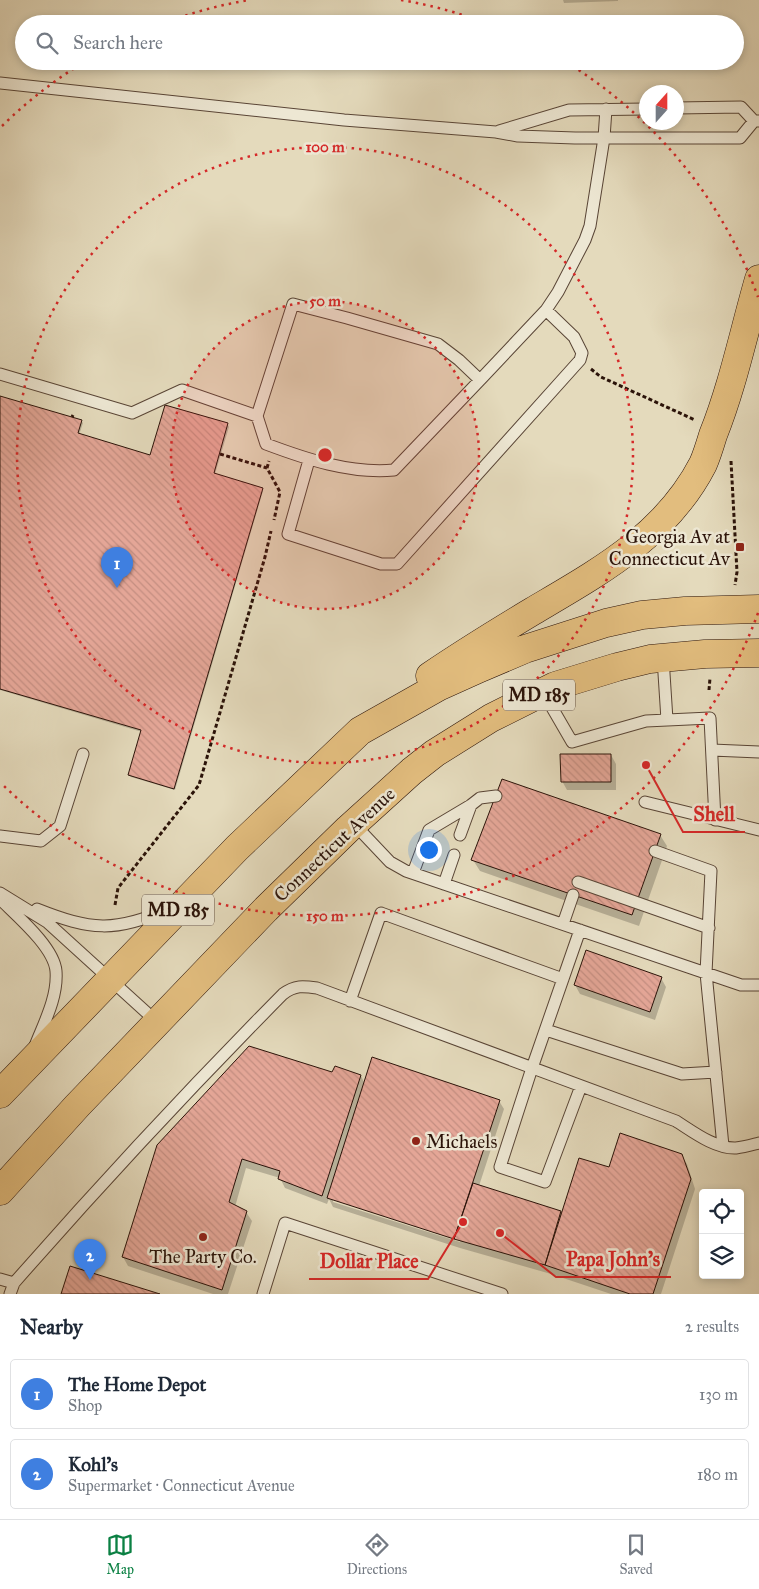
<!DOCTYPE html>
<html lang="en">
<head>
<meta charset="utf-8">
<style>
  body { margin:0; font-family:"IM FELL Great Primer",serif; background:#f2f2f3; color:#1f2937 }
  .controls { position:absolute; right:15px; bottom:15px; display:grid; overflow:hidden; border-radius:5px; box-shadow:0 2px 8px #0003 }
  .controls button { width:45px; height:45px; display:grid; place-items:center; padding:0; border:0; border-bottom:1px solid #e0e1e3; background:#fff; color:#1f2937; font:25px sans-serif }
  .compass { position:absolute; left:639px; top:85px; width:45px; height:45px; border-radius:50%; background:#fff; box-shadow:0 2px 8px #0003; rotate:21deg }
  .you { position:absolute; left:428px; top:849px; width:18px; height:18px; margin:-12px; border:4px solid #fff; border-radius:50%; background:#1a73e8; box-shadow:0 0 0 8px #1a73e833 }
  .badge { display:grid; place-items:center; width:32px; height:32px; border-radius:50%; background:#0b8043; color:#fff; font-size:16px; font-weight:700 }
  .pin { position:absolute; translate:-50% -41px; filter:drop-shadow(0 1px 2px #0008) }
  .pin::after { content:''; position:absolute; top:26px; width:18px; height:15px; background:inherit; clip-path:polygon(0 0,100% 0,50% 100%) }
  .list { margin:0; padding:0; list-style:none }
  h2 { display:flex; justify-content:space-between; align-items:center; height:65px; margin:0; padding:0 20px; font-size:21px }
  h2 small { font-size:16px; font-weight:400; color:#747a83 }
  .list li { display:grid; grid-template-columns:32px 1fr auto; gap:15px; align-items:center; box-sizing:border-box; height:70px; margin:0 10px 10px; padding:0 10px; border:1px solid #e0e1e3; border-radius:5px }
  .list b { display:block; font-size:19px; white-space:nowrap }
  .list p { margin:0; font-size:16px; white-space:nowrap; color:#747a83 }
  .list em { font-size:16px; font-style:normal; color:#747a83 }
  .icon { flex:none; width:28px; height:28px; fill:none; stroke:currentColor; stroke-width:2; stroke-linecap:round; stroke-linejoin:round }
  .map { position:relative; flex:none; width:759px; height:1294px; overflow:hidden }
  .search { position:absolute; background:#fff; box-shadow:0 2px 8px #0003; left:15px; right:15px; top:15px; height:55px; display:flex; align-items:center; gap:12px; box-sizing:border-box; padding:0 18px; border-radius:28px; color:#747a83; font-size:19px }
  .sheet { height:225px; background:#fff }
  nav { display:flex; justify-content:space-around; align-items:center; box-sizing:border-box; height:70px; border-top:1px solid #e0e1e3; background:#fff; font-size:14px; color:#747a83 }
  nav a { display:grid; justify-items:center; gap:2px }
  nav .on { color:#0b8043 }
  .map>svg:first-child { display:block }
  .shadow { fill:#0003; fill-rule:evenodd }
  .building { fill:url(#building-back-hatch); stroke:#2b1309 }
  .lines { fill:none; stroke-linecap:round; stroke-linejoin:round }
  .service-casing { stroke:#594536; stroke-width:13 }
  .primary-casing { stroke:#2b1309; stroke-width:29 }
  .path { stroke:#2b1309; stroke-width:3; stroke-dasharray:4 2.5; stroke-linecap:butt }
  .service { stroke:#ede7d3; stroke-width:11 }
  .primary { stroke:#e2bd7e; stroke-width:28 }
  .ring { fill:none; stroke:#d62828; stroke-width:2.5; stroke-dasharray:2.5 5 }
  .poi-dot { fill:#8f2418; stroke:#ede7d3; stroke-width:2 }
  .labels { text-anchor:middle; stroke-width:5; stroke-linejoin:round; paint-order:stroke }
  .shield { fill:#ede7d3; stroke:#655346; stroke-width:1 }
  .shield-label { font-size:18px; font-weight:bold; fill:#2b1309 }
  .poi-label { font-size:19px; fill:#2b1309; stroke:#ede7d3; text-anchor:end }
  .street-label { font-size:19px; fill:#2b1309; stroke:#ede7d3 }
  .centre { fill:#d62828; stroke:#ede7d3; stroke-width:2.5 }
  .ring-label { font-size:15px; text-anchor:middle; font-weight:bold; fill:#d62828; stroke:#ede7d3; stroke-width:5; stroke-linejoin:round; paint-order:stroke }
  .leader { fill:none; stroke:#d62828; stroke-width:2 }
  .callout-dot { fill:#d62828; stroke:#ede7d3; stroke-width:2 }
  .callout-label { font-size:20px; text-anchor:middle; font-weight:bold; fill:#d62828; stroke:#ede7d3; stroke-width:5; stroke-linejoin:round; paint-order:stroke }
</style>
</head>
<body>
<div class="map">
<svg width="759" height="1294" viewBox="0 0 759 1294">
  <defs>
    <pattern id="building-back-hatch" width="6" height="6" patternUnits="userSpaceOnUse" patternTransform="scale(1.25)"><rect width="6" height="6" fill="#e4a697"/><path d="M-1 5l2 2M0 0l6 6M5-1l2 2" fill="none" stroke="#c48e81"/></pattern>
  </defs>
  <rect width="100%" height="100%" fill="#e4dabc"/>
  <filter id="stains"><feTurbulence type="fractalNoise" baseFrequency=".004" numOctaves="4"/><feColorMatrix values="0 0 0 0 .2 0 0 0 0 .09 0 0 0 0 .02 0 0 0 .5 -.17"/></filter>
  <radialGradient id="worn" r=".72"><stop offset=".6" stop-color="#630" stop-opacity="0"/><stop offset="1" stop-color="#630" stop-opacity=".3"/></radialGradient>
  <path class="shadow" d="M563,0H618V1L564,3Z
    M0,397L81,421L83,423L79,435L151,457L166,407L228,425L229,427L215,474L262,489L263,491L175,790L131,777L129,775L142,732L0,690Z
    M611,755L616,764V790H567L562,781Z
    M660,835L667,846L639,926L480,871L473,860Z
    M661,978L666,987L655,1020L580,994L575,985Z
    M336,1068L361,1076L365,1084L499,1101L504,1109L479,1186L562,1212L610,1169L681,1155L687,1164L695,1189L661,1294H611L551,1274L460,1248L333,1207L329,1199L327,1204L285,1188L280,1178L246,1168L235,1207L246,1212L252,1221L228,1294H213L128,1266L123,1257L333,1074ZM333,1199L461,1240L460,1242L333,1202Z"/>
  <path class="building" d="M0,396L82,420L78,433L150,455L165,405L228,423L214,473L263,488L174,789L128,775L141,730L0,689Z
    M560,754H611V782H561Z
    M502,779L661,834L632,915L471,860Z
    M586,950L662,977L650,1012L574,985Z
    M249,1046L332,1072L335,1066L361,1075L322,1196L278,1179L280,1171L242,1159L229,1202L247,1211L222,1290L122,1257L157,1145Z
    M372,1057L500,1100L454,1239L327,1198Z
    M620,1133L682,1154L691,1179L653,1294H630L545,1265L579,1158L609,1167Z
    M473,1183L561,1211L545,1265L454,1239Z
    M70,1266L160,1294H61Z"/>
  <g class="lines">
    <defs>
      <path id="service" d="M0,83L344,120L496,132L518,136L575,138H740L754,121
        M676,108L741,107L754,121H759
        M499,131L569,110L646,109
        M0,374L132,413L182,390L257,416L293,304L347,318L438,344L459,360L480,380L546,310L558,292L585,240L590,226L604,138L606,109
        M257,416L266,444C306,459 350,474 394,470L480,380
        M309,460L288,534L381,564H397L580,360L582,353L574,337L546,310
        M663,658L667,720
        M543,692L572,742L646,721L710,718L715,820
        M712,750L759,752
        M645,802L759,830
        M354,824L390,862L406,871L741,985H759
        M460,835L471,805L480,798L496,796
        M0,836L41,841L60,826L83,754
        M655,851L711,871L706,973L723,1146
        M413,873L429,830L471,805
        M578,882L709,928
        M444,884L454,855
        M0,893L47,922L157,1022
        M0,899C17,916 54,947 56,971C58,997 44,1023 35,1046
        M37,909C90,930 115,933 168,909
        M563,924L573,895
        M580,930L532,1068L500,1167L545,1182L581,1086
        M350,1001L381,913L563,979
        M546,1030L682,1074L716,1072
        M0,1279L14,1283
        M10,1294L14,1283C101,1184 191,1087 283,994C295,985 303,986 317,988L676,1121C692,1131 715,1149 736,1148C744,1147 751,1145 759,1143
        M263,1294L285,1223L502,1294"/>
      <path id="primary" d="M430,676C464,653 498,632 533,611C599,572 666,536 703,464C707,455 710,445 713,435C733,385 744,331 759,279
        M0,1094L237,848L360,731L438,687L478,669L525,649L606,623L642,615L685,611L759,609
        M0,1191L77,1106L266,909L348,829L412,771L435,753L491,718L555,686L617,667L650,659L705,654L759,653"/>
    </defs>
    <use href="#service" class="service-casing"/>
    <use href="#primary" class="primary-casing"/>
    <path class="path" d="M591,369L601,377L695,420
      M72,417L73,415
      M220,454L267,468L280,492L274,520
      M731,461L737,572L735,585
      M267,468L269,461
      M709,690L710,678
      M115,905L118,888L199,785L265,557L271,531"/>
    <use href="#service" class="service"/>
    <use href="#primary" class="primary"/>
  </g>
  <circle cx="325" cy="455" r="154" fill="#d62828" fill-opacity=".12"/>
  <g class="ring">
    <circle cx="325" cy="455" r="154"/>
    <circle cx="325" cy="455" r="308"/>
    <path d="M758 613A461 461 0 0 1 2 784M2 126A461 461 0 0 1 84 62M164 23A461 461 0 0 1 249 0M401 0A461 461 0 0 1 486 23M566 62A461 461 0 0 1 758 297"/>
  </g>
  <g class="poi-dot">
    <rect x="735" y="542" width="10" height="10" rx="2.5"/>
    <circle cx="416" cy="1141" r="5"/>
    <circle cx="203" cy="1237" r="5"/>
  </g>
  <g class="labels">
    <g class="shield">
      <rect x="503" y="679.5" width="72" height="31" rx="4"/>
      <rect x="142" y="894.5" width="72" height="31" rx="4"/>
    </g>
    <g class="shield-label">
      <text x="539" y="701">MD 185</text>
      <text x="178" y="916">MD 185</text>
    </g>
    <g class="poi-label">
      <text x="730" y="543">Georgia Av at<tspan x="730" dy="22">Connecticut Av</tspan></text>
      <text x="426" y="1148" text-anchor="start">Michaels</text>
      <text x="203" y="1263" text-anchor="middle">The Party Co.</text>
    </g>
    <g class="street-label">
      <text transform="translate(334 844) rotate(-43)" y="7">Connecticut Avenue</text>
    </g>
  </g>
  <circle cx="325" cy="455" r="8" class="centre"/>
  <g class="ring-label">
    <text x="325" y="152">100 m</text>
    <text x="325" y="306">50 m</text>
    <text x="325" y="921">150 m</text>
  </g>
  <path class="leader" d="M646 765L683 832H745M500 1233L556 1277H671M463 1222L428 1279H309"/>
  <g class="callout-dot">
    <circle cx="646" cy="765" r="5"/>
    <circle cx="500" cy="1233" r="5"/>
    <circle cx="463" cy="1222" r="5"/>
  </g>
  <g class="callout-label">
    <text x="714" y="821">Shell</text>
    <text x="613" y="1266">Papa John's</text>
    <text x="369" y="1268">Dollar Place</text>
  </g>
  <rect width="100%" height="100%" filter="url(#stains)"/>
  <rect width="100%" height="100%" fill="url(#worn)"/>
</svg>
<div class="controls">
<button><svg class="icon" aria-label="locate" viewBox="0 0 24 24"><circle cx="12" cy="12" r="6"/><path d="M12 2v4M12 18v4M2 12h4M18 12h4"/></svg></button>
<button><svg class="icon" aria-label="layers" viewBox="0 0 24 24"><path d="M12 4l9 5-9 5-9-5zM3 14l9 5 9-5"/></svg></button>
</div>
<svg class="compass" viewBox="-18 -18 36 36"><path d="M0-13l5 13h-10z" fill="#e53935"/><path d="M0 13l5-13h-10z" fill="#747a83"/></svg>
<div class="you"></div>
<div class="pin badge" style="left:117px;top:588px;background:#3f7fe0">1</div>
<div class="pin badge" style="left:90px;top:1280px;background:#3f7fe0">2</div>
<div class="search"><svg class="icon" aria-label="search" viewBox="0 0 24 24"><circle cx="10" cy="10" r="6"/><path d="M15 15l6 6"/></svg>Search here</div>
</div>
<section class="sheet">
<h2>Nearby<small>2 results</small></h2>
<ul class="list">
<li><span class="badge" style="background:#3f7fe0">1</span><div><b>The Home Depot</b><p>Shop</p></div><em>130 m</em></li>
<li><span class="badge" style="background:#3f7fe0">2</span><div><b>Kohl's</b><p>Supermarket · Connecticut Avenue</p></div><em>180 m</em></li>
</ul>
</section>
<nav>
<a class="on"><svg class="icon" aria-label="map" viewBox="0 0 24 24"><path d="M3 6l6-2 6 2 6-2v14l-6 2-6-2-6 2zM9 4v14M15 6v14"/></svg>Map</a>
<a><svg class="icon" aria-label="directions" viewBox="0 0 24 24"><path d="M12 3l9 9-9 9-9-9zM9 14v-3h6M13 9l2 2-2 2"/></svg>Directions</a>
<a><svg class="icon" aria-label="saved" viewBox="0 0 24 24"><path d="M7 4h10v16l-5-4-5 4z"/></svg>Saved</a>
</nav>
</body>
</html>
